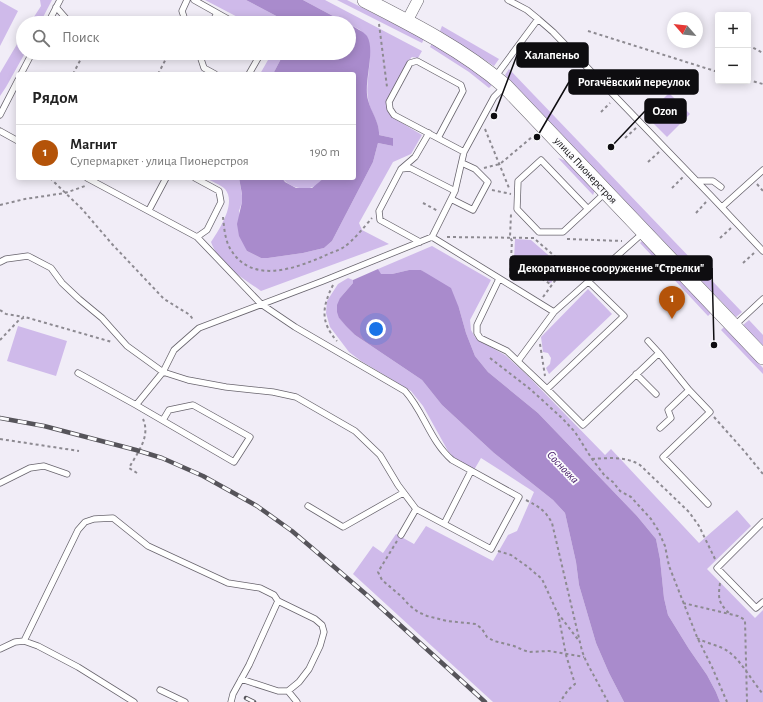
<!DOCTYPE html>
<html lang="ru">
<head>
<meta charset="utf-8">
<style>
  body { margin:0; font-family:"Alegreya Sans",sans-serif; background:#f6f6f6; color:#222 }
  .controls { position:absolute; right:12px; top:12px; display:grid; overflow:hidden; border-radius:4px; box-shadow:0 2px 10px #0003 }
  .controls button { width:36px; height:36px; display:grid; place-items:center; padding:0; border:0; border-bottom:1px solid #e0e0e0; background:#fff; color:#222; font:20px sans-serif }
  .compass { position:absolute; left:667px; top:12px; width:36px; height:36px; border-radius:50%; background:#fff; box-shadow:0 2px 10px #0003; rotate:298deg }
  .you { position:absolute; left:376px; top:329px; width:14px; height:14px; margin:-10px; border:3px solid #fff; border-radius:50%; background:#1a73e8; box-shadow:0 0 0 6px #1a73e833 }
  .badge { display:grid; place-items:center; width:26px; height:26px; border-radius:50%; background:#b45309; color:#fff; font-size:13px; font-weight:700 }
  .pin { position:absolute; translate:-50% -33px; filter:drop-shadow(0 1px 2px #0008) }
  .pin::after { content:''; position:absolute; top:21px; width:14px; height:12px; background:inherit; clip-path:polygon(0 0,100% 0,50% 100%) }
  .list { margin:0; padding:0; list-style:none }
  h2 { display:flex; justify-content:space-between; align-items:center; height:52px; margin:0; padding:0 16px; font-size:17px }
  h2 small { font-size:13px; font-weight:400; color:#767676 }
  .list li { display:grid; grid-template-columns:26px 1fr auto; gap:12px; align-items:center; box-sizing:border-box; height:56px; padding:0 16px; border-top:1px solid #e0e0e0 }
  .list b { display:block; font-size:15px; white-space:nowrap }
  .list p { margin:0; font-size:13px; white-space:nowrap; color:#767676 }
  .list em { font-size:13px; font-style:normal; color:#767676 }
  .icon { flex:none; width:22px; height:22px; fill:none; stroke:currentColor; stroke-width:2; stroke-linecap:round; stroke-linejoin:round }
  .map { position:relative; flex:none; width:763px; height:702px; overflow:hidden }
  .search { position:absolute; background:#fff; box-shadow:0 2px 10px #0003; left:16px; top:16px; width:340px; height:44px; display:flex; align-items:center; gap:10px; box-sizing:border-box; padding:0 14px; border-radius:22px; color:#767676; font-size:15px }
  .panel { position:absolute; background:#fff; box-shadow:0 2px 10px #0003; left:16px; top:72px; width:340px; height:108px; border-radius:4px }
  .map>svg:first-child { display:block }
  .green { fill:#cfbaea }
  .water { fill:#a98bcc }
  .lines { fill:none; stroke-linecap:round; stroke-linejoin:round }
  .lane-casing { stroke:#68646d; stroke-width:7 }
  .street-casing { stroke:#68646d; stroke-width:12 }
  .secondary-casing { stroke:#68646d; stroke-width:16 }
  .path { stroke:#8d8a91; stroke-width:2; stroke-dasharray:3 3; stroke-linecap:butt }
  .lane { stroke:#fff; stroke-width:5.5 }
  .street { stroke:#fff; stroke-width:11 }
  .secondary { stroke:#fff; stroke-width:15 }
  .rail-casing { stroke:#56545a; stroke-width:4.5 }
  .rail { stroke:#fcfcfe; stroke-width:3; stroke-dasharray:9; stroke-linecap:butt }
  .labels { text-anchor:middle; stroke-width:3.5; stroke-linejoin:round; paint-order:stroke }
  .street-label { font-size:11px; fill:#0e0d10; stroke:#fcfcfe }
  .water-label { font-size:12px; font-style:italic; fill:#411764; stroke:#fcfcfe }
  .leader { fill:none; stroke:#0e0d10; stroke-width:1.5 }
  .callout-dot { fill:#0e0d10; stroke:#fcfcfe; stroke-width:1.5 }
  .callout { fill:#0e0d10; stroke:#0e0d10; stroke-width:1.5 }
  .callout-label { font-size:12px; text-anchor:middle; font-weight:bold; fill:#fff }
</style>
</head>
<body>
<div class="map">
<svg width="763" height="702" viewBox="0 0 763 702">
  <rect width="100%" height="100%" fill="#f1edf7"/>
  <path class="green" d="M40,0H52L40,23H30L41,6Z
    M205,0H246L282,19L285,23H249Z
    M303,0H325L422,51L418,58L412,57L409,60L387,101V109L392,117L422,135L411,154L393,162L359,223L362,230L389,244L261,291C243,278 219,265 211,242C219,230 237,203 225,189C221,185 211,181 206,178H239L242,195V202L239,211L247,251L261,258H268L303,253L324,248L332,241L373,162L378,143L393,146V138L379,135C380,122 369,111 368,98C364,77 379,46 360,30C357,28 352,26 349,24V23H346Z
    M337,0H347L424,39L422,43Z
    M0,1L18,11L0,46Z
    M442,26L499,59L494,66L440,31Z
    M23,34V53H25L6,87L0,96V73Z
    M432,43L471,68L492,85L489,88L469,72L430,47Z
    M272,53H284L273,74H260Z
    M509,69L742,312L736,317L505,75Z
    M669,93L690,114L667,137L646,116Z
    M558,158L569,162L595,190L593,195Z
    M282,178H324C314,193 293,191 282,178Z
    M515,239L531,240L562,267L551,283L514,260Z
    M643,240L711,313L708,316L640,243Z
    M432,246L491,280L470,320L471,330L475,337L480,341L505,355L527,375L605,455L611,449L699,543L737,510L751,526L707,569L755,618L763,610V702H720L716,692L707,675L689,649L668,615L664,598L660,559L656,539L637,516L538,413L488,372L475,356L466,333L459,308L429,276L421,270H409L392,274H380L378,269Z
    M348,278L353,280V283L340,298L339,318L355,335L422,380L442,405L494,453L553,500L565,513L576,562L579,585L596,643L609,673L624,702H493L353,574L373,546L383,553L396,534L414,544L426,526L493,561L508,535L517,531L534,492L481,458L474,470L457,461L448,451L423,406L411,391L361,361L349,352L330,327L326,313L327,301L338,284Z
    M588,289L612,314L549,374L546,368L550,364L551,358L548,353L543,352L541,337Z
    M749,320L763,335V346L743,325Z
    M18,326L67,341L56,376L7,361Z
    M724,327L763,368V374L721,330Z"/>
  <path class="water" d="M246,0H303L346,23H285L282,19Z
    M349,24C355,28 363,31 367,36C376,51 363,83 368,100C371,112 380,123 379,135L393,138V146L378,143L373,162L332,241L324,248L303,253L268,258H261L247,251L239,236L237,224L242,202V194L239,178H282L285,182L296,188H312L324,178H354V74H273L284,53H349Z
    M378,269L381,274H392L409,270H421L451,288L459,308L466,333L475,356L488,372L538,413L637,516L656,539L660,559L664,598L668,615L689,649L707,675L716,692L720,702H624L609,673L596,643L579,585L576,562L565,513L553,500L494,453L442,405L422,380L355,335L346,326L339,318L337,312V305L340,298L353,283V280Z"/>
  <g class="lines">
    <defs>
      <path id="lane" d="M194,0L235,23
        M508,0L527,10L538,19
        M56,7L70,23
        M48,23L60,0
        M186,23L182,11L187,0
        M212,23L217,13
        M199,53L204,68L215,74
        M21,74L32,53
        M249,74L261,53
        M495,77L538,19L553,32L712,197L763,251
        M0,115L18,80
        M0,131L18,141
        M438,138L463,91L461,85L417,61L410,63L389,102L390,109L394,115L464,152
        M401,169L415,157L429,133
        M195,178L219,191L221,202L207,230L197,237
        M697,181H713L721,187
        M451,199L473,210L488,182L475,169L462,163
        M722,207L763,170
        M588,209L541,160L518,181L517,209L539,232H563L605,193
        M149,210L166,178
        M432,237L554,312
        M420,242L380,220L379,211L401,169L410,168L455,191
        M0,262L6,259L28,256L51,268L62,283L79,299L102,318L127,346L163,372L188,380L226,387L273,392L296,397L355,431L380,455L398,485L416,509L491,549L519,497L452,460C430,441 424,412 405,391L295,327L261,304L197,237L87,178
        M499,279L477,325V333L480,338L507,351L547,389
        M589,282L624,316L547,389L583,425L659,353L689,390L710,412L663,457L708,504
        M734,326L763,299
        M648,341L659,353
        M518,361L554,312L644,232
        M78,373L136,405
        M636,374L656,394
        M163,420L169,410L193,405L250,437L234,462L136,405L163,372L174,350L199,328L323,281L432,237L455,191L464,152L494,97L505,86
        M660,428L671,418L668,410L689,390
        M0,483L30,468L44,466L67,474
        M308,506L343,527L403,493
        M763,522L717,568L756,608L763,602
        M444,524L471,471
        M401,535L416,509
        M24,641L78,530L85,522L94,519L113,518L148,546L228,583L260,588L274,595L278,601L315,619L322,625L324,632L320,646L309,669L299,682L288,691H278L241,679
        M0,649L15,642L24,641L38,646L78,667L134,702
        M160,690L185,702
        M288,691L297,702
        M231,702L233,694L249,665L278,601"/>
      <path id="street" d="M407,21L418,0"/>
      <path id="secondary" d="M365,0C414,25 463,50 505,86L763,357"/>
    </defs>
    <use href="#lane" class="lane-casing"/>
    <use href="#street" class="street-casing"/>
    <use href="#secondary" class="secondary-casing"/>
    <path class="path" d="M99,23L101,19L110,23
      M379,24L387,87
      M588,31L718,72
      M748,45L763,53
      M554,62L563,53
      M73,74L84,53
      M158,74L169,53
      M748,80L763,84
      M579,89L588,80
      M601,112L610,103
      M485,129L509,188
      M625,138L636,128
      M648,162L659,152
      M484,168L500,164L532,137
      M50,178L82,209L112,244L164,299L190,315L194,321
      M757,184L763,191
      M672,188L683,177
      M492,190L511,194
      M423,203L438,211
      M0,205L25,199L65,193L85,186
      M696,213L706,202
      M223,217C224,227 225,241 231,250C252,284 293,269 322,257C329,253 338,251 344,247C353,241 365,226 372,218
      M447,237L535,238
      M720,238L731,228
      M567,239L622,241
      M536,240L566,266L586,275
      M511,260L552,285
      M743,263L754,253
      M510,277L512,241L510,237L511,214
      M333,285C322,307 320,322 337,341
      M543,297L565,267
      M0,310L6,314L24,317
      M0,340L19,320L25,317L112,342
      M540,344L545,376
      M490,358L530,389L562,418L575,432L592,459L605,476L613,482L620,491L631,497L651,519L658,530L665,546L669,566L697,637L712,667L727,702
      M714,417L745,452L763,474
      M0,439L79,451
      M592,459C608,458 626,456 640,465L689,512L699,526L715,559
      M137,473L129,468C137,453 151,437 143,419
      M526,500C539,507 545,510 552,523L582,651L586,661L608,702
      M397,541L378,572L382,580L402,597L409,605L418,612L427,616L447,621L476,624L482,629L487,637L494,641L514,646L523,650L529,652L549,651L584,657
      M498,551L511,555L528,567L542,579L557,612L579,641
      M720,583C718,598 718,603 730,614
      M683,603L738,616L745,620L747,702
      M558,613L566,655L575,684L568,690L560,702
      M697,638C707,644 720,645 729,652C742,662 752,681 763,694"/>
    <use href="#lane" class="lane"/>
    <use href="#street" class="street"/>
    <use href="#secondary" class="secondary"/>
    <defs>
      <path id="rail" d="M0,418L44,426L136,450L162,458L203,476L257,506L292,531L318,553L368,596L485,702
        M246,698L254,702"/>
    </defs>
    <use href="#rail" class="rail-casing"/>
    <use href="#rail" class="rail"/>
  </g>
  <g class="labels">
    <g class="street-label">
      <text transform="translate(586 170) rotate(47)" y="4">улица Пионерстроя</text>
    </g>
    <g class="water-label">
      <text transform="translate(563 467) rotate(46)" y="4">Сосновка</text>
    </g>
  </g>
  <path class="leader" d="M494 116L517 55M537 137L569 82M611 147L645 111M714 345L712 268"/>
  <g class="callout-dot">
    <circle cx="494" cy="116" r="4"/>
    <circle cx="537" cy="137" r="4"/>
    <circle cx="611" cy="147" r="4"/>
    <circle cx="714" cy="345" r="4"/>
  </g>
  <g class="callout">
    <rect x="517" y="43" width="71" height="24" rx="4"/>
    <rect x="569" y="70" width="129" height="24" rx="4"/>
    <rect x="645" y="99" width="41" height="24" rx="4"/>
    <rect x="510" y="256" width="202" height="24" rx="4"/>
  </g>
  <g class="callout-label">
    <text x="552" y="59">Халапеньо</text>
    <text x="634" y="86">Рогачёвский переулок</text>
    <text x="665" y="115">Ozon</text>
    <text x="611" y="272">Декоративное сооружение "Стрелки"</text>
  </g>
</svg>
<div class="controls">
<button>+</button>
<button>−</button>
</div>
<svg class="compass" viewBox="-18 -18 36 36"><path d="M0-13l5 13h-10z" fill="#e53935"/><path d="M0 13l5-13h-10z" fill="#767676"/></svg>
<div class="you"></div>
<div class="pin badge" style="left:672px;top:319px">1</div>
<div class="search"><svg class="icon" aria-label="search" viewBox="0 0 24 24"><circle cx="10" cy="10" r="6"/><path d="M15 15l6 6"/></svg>Поиск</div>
<section class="panel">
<h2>Рядом<small></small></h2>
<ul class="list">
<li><span class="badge">1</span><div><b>Магнит</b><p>Супермаркет · улица Пионерстроя</p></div><em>190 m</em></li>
</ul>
</section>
</div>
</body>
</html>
